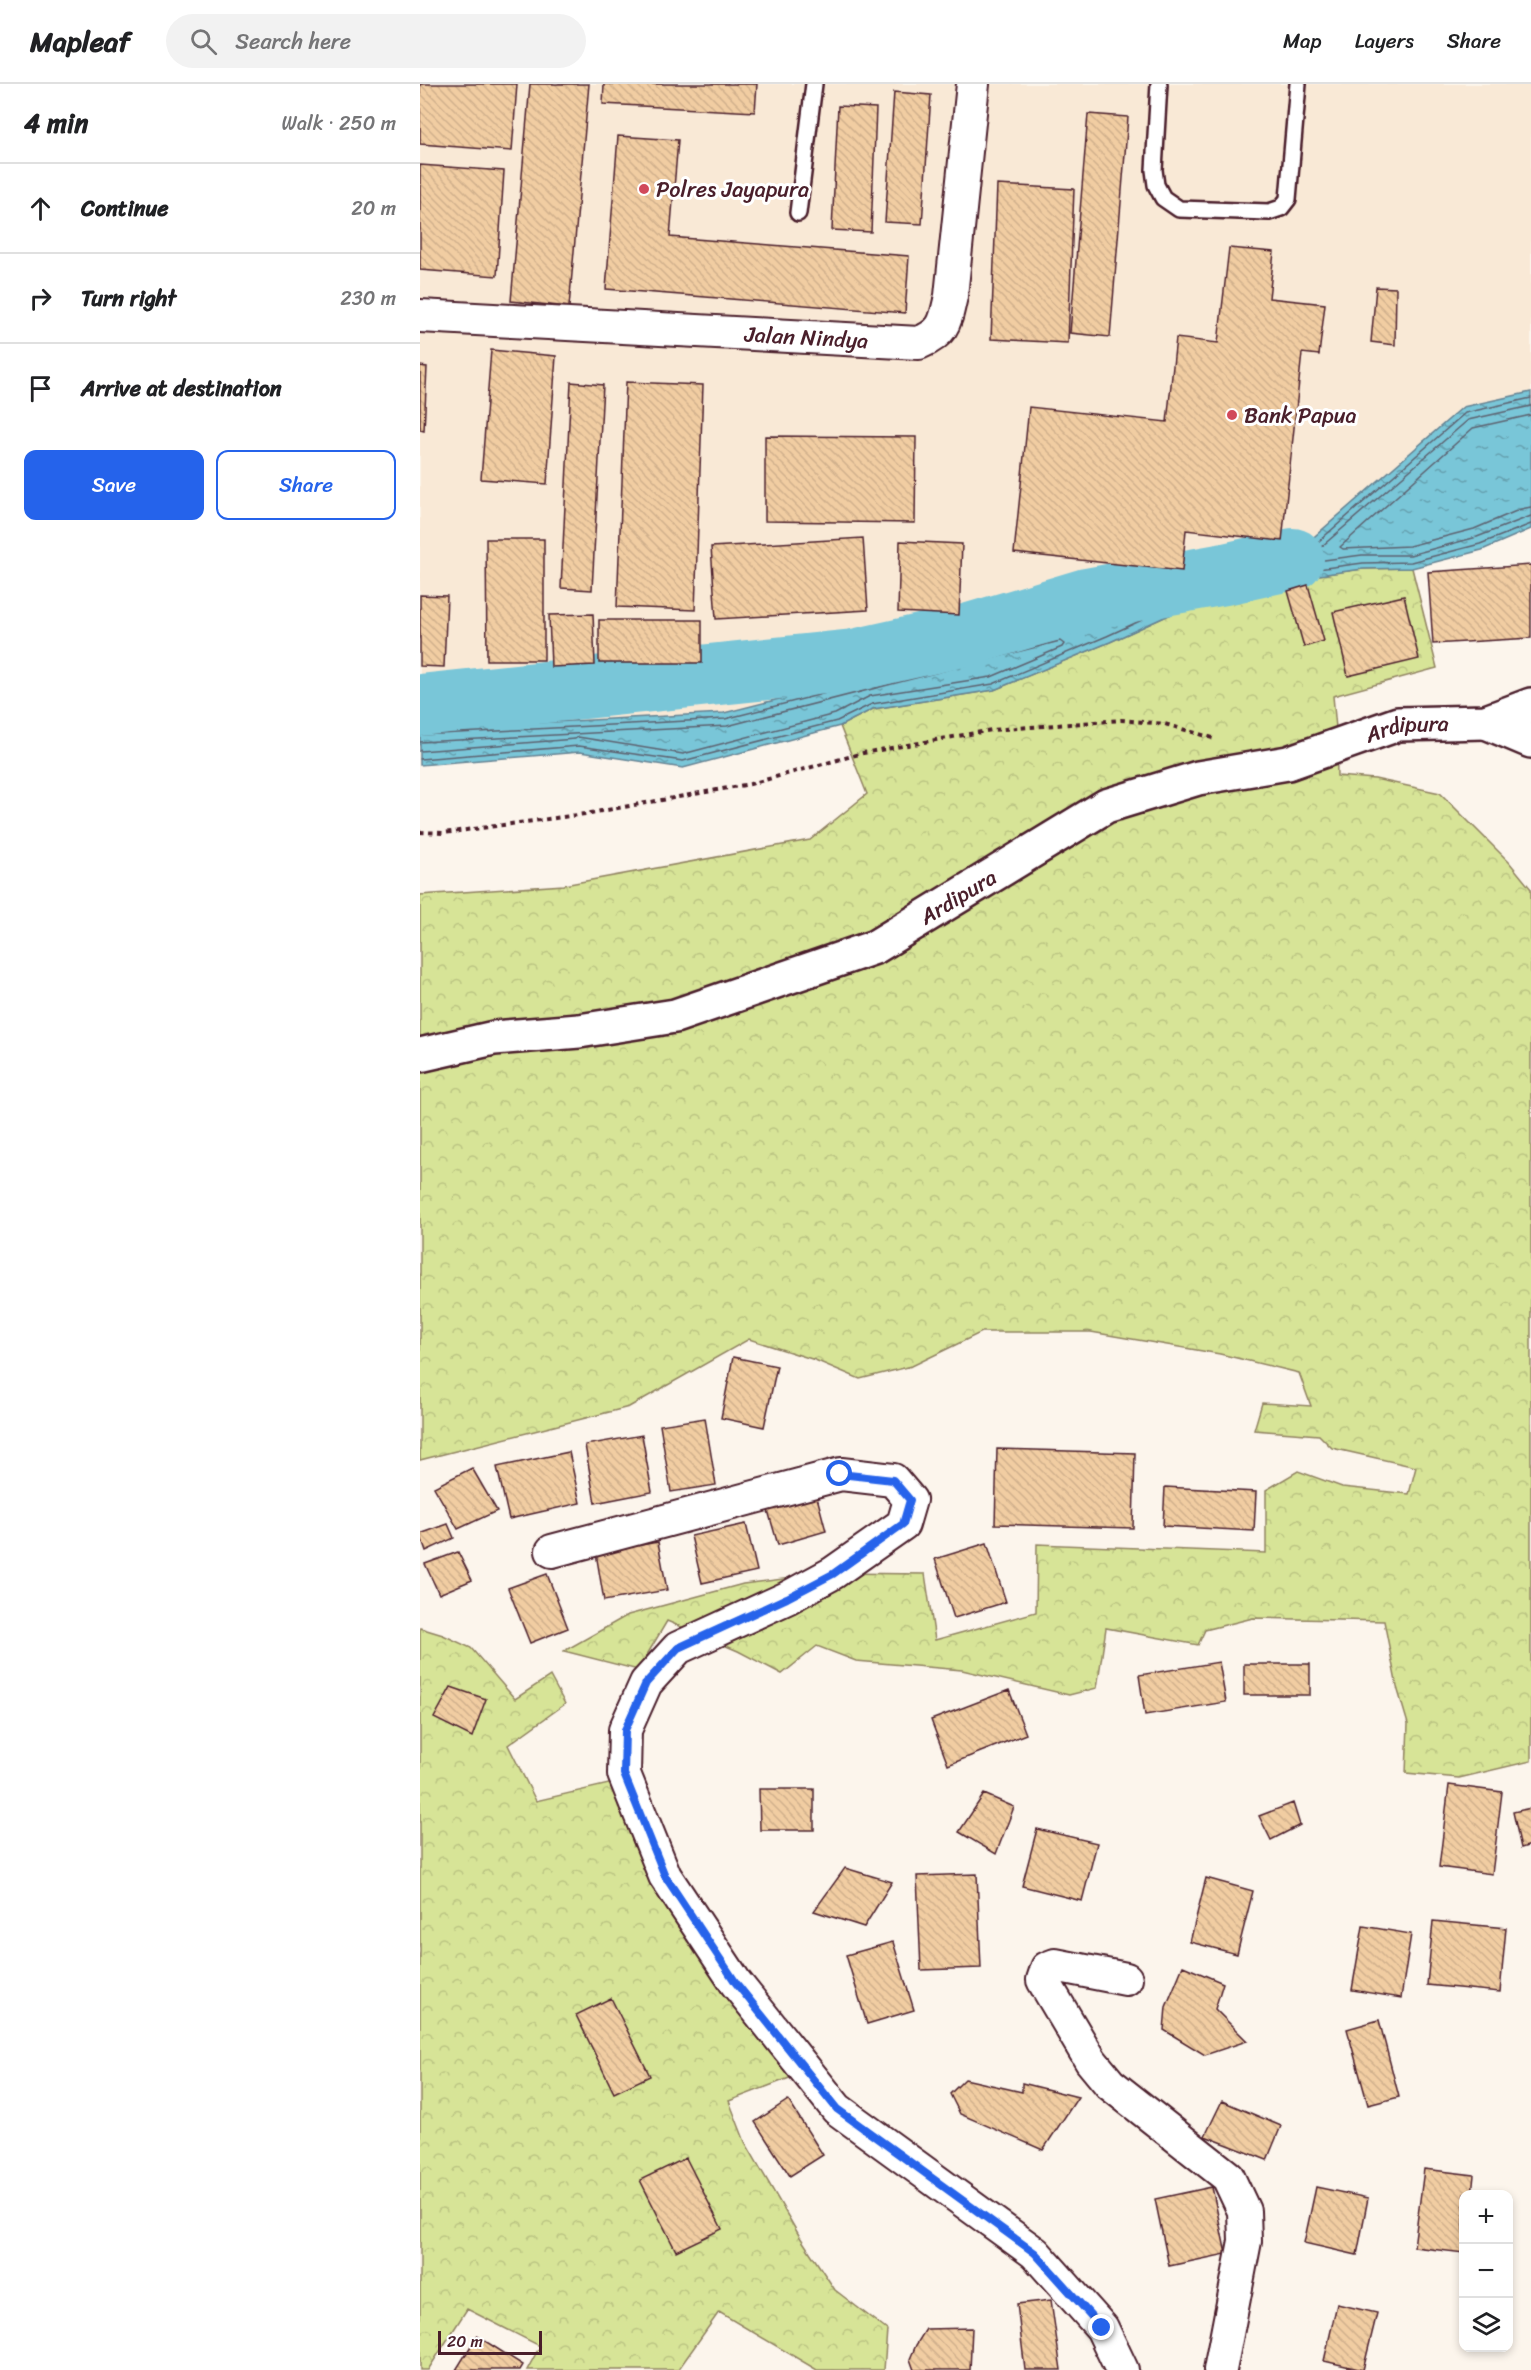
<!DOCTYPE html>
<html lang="en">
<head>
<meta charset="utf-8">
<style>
  body { margin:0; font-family:Sriracha,sans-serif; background:#f2f2f2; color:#202124 }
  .controls { position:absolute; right:18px; bottom:18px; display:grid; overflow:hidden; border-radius:12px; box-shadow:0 3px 9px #0003 }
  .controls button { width:54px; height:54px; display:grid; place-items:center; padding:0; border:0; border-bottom:2px solid #e0e0e0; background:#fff; color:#202124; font:30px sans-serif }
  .scale { position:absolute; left:18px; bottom:15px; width:104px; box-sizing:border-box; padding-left:6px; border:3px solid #4a1f2b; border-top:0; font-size:16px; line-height:21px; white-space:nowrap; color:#4a1f2b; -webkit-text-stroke:4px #fff; paint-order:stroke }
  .stop { position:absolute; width:18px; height:18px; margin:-14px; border:4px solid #2563eb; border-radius:50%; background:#fff }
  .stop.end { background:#2563eb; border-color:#fff; box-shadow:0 2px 6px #0008 }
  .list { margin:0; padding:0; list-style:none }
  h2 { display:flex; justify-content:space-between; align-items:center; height:78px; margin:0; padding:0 24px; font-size:26px }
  h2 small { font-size:20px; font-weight:400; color:#757577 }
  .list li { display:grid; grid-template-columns:39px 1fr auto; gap:18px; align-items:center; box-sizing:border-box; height:90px; padding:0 24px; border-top:2px solid #e0e0e0 }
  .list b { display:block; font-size:22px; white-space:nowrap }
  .list em { font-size:20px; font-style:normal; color:#757577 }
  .actions { display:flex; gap:12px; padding:18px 24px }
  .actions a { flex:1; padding:14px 0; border:2px solid #2563eb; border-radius:12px; text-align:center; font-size:21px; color:#2563eb }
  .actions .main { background:#2563eb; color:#fff }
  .icon { flex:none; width:33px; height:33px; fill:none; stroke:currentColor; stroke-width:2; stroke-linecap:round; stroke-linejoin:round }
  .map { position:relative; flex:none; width:1111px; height:2286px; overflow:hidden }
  header { display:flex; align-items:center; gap:36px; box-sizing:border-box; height:84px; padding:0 30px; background:#fff; border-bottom:2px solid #e0e0e0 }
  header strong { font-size:28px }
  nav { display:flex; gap:33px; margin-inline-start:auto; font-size:21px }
  .search { width:420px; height:54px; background:#f2f2f2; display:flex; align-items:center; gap:15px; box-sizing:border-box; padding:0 21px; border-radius:33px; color:#757577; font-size:22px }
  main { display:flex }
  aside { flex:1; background:#fff }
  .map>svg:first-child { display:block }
  .built { fill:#f9e9d6 }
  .forest { fill:url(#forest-crowns); stroke:#908261; stroke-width:1.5 }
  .water { fill:url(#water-ripples); stroke:#668393; stroke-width:1.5 }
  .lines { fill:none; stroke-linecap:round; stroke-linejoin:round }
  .shore { stroke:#5d6270; stroke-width:1.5 }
  .river { stroke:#79c6d8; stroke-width:62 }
  .building { fill:url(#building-back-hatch); stroke:#4a1f2b; stroke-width:1.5 }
  .service-casing { stroke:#4a1f2b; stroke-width:20 }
  .minor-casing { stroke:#4a1f2b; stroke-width:36 }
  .tertiary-casing { stroke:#4a1f2b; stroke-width:38 }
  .path { stroke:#4a1f2b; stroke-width:4; stroke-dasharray:4.5 4.5; stroke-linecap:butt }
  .service { stroke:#fff; stroke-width:15 }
  .minor { stroke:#fff; stroke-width:32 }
  .tertiary { stroke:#fff; stroke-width:33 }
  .route { stroke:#2563eb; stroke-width:8 }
  .poi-dot { fill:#d1495b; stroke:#fff; stroke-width:2 }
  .labels { text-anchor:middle; stroke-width:6; stroke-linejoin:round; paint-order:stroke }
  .poi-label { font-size:22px; fill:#4a1f2b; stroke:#fff; text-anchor:start }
  .street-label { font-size:22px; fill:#4a1f2b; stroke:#fff }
</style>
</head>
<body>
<header>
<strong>Mapleaf</strong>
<div class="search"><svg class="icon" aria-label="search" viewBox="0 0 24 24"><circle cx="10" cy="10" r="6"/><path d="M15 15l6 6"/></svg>Search here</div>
<nav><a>Map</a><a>Layers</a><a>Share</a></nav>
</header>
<main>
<aside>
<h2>4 min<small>Walk · 250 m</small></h2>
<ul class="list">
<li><svg class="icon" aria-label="ahead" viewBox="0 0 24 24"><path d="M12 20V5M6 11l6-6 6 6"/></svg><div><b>Continue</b></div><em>20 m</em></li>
<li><svg class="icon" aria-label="right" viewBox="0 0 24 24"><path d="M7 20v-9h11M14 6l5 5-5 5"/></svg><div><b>Turn right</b></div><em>230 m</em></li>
<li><svg class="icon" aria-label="arrive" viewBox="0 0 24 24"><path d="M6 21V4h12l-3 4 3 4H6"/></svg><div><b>Arrive at destination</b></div></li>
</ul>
<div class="actions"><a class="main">Save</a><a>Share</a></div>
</aside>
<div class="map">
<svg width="1111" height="2286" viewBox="0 0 1111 2286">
  <defs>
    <pattern id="forest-crowns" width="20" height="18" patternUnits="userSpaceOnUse" patternTransform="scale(1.5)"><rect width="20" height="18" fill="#d7e497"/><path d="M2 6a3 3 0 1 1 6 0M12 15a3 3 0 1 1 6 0" fill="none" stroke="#bac382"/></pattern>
    <pattern id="water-ripples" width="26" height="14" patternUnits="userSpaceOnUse" patternTransform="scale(1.5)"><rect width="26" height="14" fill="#79c6d8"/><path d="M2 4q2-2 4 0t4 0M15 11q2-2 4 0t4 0" fill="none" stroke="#65a0af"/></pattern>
    <pattern id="building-back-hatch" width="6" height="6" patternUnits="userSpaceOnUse" patternTransform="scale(1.5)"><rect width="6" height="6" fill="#f1cda2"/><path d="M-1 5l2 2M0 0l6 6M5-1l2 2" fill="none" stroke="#d0b08c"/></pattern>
  </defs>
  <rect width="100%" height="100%" fill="#fcf5ec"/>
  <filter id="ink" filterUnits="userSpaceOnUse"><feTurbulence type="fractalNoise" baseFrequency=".0167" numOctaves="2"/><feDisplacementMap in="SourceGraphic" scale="12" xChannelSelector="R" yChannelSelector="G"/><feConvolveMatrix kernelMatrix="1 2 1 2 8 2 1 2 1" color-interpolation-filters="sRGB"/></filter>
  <g filter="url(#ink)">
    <path class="built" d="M0,0H1111V308L1043,323L888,458L666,537L304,629L0,645Z"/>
    <path class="forest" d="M992,484L1017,584L913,612L916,644L917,692L955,695L1020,709L1089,778L1111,805V1677L1039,1694L986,1689L988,1640L977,1603L964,1537L833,1534L785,1546L778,1561L686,1544L677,1604L649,1611L542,1586L436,1577L397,1562L362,1590L318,1567L247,1537L218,1586L144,1567L208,1531L323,1500L412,1489L505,1490L515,1556L616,1528L617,1460L846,1469V1406L878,1387L922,1403L989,1410L996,1383L912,1364L899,1351L834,1346L842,1319L891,1322L879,1289L800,1270L671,1248H562L492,1282L440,1295L395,1276L329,1255L209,1323L0,1376V811L144,801L390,756L447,710L420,642L453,625L574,606L690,558L749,531L839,499L943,485Z
      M0,1544L23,1551L51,1564L95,1615L130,1592L145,1620L88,1661L116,1717L210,1695L372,1993L309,2017L325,2058L380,2153L415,2206L467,2246L464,2286H397L299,2228L258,2286H107L120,2262L47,2225L8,2286H0Z"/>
    <path class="water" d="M1111,308V445L1062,466L992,484L943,485L839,499L749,531L690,558L574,606L453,625L420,642L263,684L160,668L0,681V645L304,629L666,537L888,458L1043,323Z"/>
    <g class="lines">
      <path class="shore" d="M1111,322L1048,336L886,476L889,478L942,471H990L1057,453L1111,432
        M1111,331L1053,344L920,463L923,465L989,462L1054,445L1101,425L1111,423
        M0,651L305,635L668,542L891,464L1045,329L1111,314
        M0,658L307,642L640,557L644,560L642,563L571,593L450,612L415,630L263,670L158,653L155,655L0,667
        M0,675L159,662L263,677L417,637L452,620L573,600L687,552L746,525L837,493L943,479L991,478L1060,460L1111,440"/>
      <path class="river" d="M0,621L434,576L550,550L667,515L805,490L873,475"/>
    </g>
    <path class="building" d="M0,0H97L92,67L0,60Z
      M110,0H169L149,223L91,217Z
      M184,0H337L335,28L183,20Z
      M474,8L511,11L502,140L465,138Z
      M418,22L456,24L451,148L412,146Z
      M668,30L708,33L690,253L650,249Z
      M198,52L258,56L250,153L489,172L485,229L186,205Z
      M0,81L84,87L77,192L0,186Z
      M577,101L654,105L648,259L571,255Z
      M809,164L854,168L849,214L905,220L899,271L882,269L862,457L766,446L762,487L594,469L609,323L747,338L756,254L798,259Z
      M956,203L976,204L975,261L951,258Z
      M71,266L136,272L127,400L61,395Z
      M0,282L7,283L4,347L0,346Z
      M151,298L183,301L172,506L141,504Z
      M206,298L283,301L275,526L197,523Z
      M345,352L496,353L495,439L345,437Z
      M443,454L448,526L296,535L291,463Z
      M66,455H124V576H67Z
      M480,457L542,460L539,531L478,528Z
      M1111,481V554L1013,560L1008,488Z
      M888,501L904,557L884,563L868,507Z
      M0,511L27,512L24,583L0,582Z
      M984,512L999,575L928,592L913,528Z
      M173,530L175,581L131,583L129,531Z
      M179,536H282V579H179Z
      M313,1273L357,1282L344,1343L301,1334Z
      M285,1334L296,1401L251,1408L240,1341Z
      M222,1351L232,1408L175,1419L165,1361Z
      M577,1365L715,1369L713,1444L575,1440Z
      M149,1368L160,1419L89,1435L77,1383Z
      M52,1384L77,1427L38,1445L14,1403Z
      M394,1402L406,1447L358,1461L345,1416Z
      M745,1403L836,1408L834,1447L743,1442Z
      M28,1440L34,1454L6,1467L0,1450Z
      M326,1440L337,1487L282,1499L271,1452Z
      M238,1458L247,1506L184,1517L176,1469Z
      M567,1459L586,1518L534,1534L515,1475Z
      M38,1468L52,1496L19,1510L5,1480Z
      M127,1490L148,1544L110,1559L88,1504Z
      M799,1578L806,1618L725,1631L719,1591Z
      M824,1580H890V1611H824Z
      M31,1603L66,1615L52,1653L14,1634Z
      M589,1606L606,1650L528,1681L511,1636Z
      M1029,1701L1082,1708L1072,1790L1019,1783Z
      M339,1705H394V1746H340Z
      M564,1710L594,1723L576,1770L539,1748Z
      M873,1719L880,1741L851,1756L839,1732Z
      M1111,1724V1761L1101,1764L1093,1728Z
      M617,1745L677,1759L662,1817L602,1802Z
      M425,1784L472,1798L444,1843L394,1827Z
      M557,1790L561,1884L501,1886L497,1792Z
      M786,1794L833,1807L817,1870L770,1858Z
      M1013,1837L1086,1844L1080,1908L1007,1901Z
      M943,1842L991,1850L981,1914L932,1906Z
      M473,1858L494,1926L447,1940L426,1871Z
      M763,1882L803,1899L795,1925L827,1957L785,1971L744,1946L746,1923Z
      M191,1914L230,1992L194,2009L156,1931Z
      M959,1936L979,2013L948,2021L927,1945Z
      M545,1995L602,2008V1999L658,2013L623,2066L540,2030L530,2010Z
      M368,2016L403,2071L370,2092L335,2038Z
      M802,2017L861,2042L847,2076L785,2052Z
      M266,2074L302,2145L256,2167L220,2096Z
      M1004,2085L1054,2091L1052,2110H1044V2169L994,2163Z
      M792,2103L806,2170L749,2182L735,2115Z
      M896,2103L948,2114L937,2171L884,2159Z
      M631,2216L641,2286H605L597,2220Z
      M917,2220L957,2229L943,2286L904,2277Z
      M552,2244L550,2286H494L490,2275L496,2261L506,2245Z
      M57,2252L103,2281L100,2286H36Z"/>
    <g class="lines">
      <defs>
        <path id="service" d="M739,0L734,86L736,101L743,114L759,125L849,128L861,124L868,115L878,0
          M378,129L394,0"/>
        <g id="minor">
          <path id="s1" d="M0,232L499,259C525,248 525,238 531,212L553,0"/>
          <path d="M132,1467L421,1390L473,1396L490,1416L483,1440L413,1489L367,1514L258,1564L226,1599L205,1646L204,1690L245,1792L316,1899L417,2025L615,2169L682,2244L702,2286"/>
          <path d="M706,1895L635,1881L627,1884L623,1896L671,1977L690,2000L808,2093L824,2127L825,2157L800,2286"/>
        </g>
        <g id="tertiary">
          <path d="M1066,638L1111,657"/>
          <path id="s2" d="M0,971L74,954L159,947L255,932L455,863L686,722L778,694L868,679L978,640L1066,638L1111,621"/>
        </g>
      </defs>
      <use href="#service" class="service-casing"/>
      <use href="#minor" class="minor-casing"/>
      <use href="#tertiary" class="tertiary-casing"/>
      <path class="path" d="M0,748L24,749L165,730L330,700L443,669L572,646L701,636L745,640L796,655"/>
      <use href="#service" class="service"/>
      <use href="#minor" class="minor"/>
      <use href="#tertiary" class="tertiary"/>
    </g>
  </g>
  <g class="lines" filter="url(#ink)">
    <path class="route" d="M420,1390L473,1396L490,1416L483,1440L413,1490L367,1514L258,1564L226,1599L205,1646L204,1690L245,1792L316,1899L417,2025L615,2169L682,2244"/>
  </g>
  <g class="poi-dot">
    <circle cx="224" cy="105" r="6"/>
    <circle cx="812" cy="331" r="6"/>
  </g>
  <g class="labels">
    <g class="poi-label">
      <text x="236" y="113">Polres Jayapura</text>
      <text x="824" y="339">Bank Papua</text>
    </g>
    <g class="street-label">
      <text dy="8" stroke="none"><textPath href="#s1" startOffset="387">Jalan Nindya</textPath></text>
      <text dy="8" stroke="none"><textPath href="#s2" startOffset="1053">Ardipura</textPath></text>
      <text dy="8" stroke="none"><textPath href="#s2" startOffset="567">Ardipura</textPath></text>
    </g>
  </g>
</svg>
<div class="controls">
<button>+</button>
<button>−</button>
<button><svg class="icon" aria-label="layers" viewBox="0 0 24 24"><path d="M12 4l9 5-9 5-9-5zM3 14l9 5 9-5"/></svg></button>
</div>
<div class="scale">20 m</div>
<div class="stop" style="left:420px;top:1390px"></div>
<div class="stop end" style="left:682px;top:2244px"></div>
</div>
</main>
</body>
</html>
